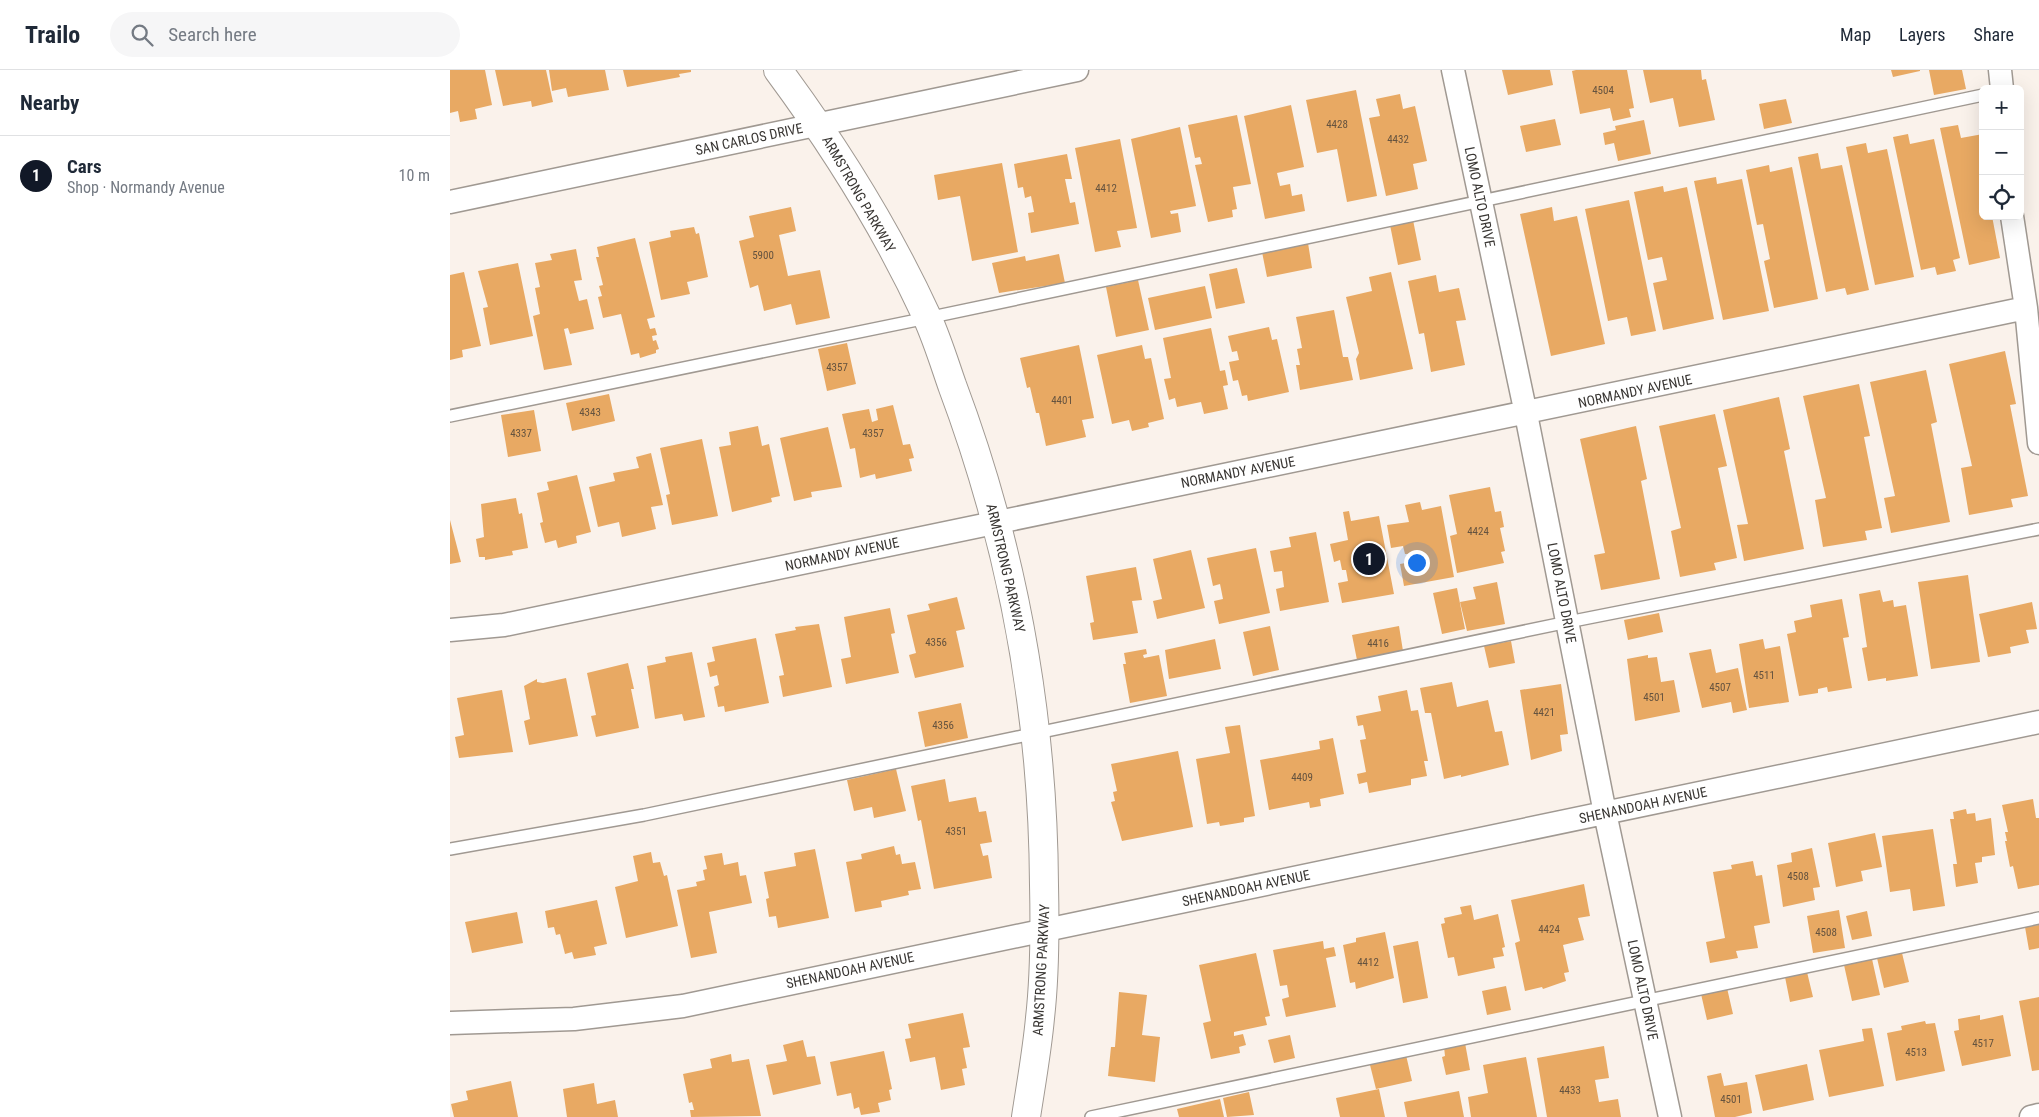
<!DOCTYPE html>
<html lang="en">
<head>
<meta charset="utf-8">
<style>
  body { margin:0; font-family:"Roboto Condensed",sans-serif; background:#f6f6f7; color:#1f2937 }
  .controls { position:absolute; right:15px; top:15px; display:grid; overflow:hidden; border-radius:8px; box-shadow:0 5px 20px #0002 }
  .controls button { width:45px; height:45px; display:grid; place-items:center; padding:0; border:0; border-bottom:1px solid #e0e1e3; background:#fff; color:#1f2937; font:25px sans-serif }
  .you { position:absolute; left:966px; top:492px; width:18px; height:18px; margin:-12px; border:4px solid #fff; border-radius:50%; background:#1a73e8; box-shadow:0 0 0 8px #1a73e833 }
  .badge { display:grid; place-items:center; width:32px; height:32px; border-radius:50%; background:#111827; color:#fff; font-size:16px; font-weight:700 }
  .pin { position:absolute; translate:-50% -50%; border:2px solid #fff; box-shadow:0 1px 5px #0006 }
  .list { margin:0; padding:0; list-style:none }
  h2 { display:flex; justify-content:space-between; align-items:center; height:65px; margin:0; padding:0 20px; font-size:21px }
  h2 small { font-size:16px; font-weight:400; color:#747a83 }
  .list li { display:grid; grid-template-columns:32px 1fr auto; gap:15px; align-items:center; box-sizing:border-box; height:80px; padding:0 20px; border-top:1px solid #e0e1e3 }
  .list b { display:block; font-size:19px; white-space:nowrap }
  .list p { margin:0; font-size:16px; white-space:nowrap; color:#747a83 }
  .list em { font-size:16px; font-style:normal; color:#747a83 }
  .icon { flex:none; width:28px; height:28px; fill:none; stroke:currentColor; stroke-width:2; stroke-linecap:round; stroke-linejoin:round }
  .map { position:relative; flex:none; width:1589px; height:1047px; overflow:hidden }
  header { display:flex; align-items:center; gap:30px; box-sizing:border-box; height:70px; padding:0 25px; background:#fff; border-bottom:1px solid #e0e1e3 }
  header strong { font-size:24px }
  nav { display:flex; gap:28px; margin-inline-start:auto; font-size:18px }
  .search { width:350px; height:45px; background:#f6f6f7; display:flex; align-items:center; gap:12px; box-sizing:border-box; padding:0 18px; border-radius:28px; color:#747a83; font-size:19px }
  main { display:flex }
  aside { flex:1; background:#fff }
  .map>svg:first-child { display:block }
  .building { fill:#e8a963 }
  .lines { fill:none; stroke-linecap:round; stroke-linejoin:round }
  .service-casing { stroke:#a09992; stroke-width:14 }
  .minor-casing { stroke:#a09992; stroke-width:25 }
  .tertiary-casing { stroke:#a09992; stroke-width:30 }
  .service { stroke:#fff; stroke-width:11 }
  .minor { stroke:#fff; stroke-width:22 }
  .tertiary { stroke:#fff; stroke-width:28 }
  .labels { text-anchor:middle; stroke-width:4; stroke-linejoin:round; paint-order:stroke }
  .number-label { font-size:11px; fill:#65533f }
  .street-label { font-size:14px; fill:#393633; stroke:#fff }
</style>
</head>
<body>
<header>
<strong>Trailo</strong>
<div class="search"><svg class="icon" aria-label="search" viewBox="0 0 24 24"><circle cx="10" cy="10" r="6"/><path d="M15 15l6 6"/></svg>Search here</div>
<nav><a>Map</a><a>Layers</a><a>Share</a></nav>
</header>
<main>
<aside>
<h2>Nearby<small></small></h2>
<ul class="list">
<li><span class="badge">1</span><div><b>Cars</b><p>Shop · Normandy Avenue</p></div><em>10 m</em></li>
</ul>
</aside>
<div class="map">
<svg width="1589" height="1047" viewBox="0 0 1589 1047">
  <rect width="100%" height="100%" fill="#faf2eb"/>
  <path class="building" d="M0,0H35L42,35L25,39L27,49L10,52L8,41L0,43Z
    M45,0H96L103,32L82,37L81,31L53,36Z
    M99,0H155L159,20L118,27L116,18L102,21Z
    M173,0H241V2L229,4L230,7L177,17Z
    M1052,0H1100L1103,15L1058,25Z
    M1126,0H1177L1184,38L1179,39L1181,47L1163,51L1160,38L1130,44L1122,1Z
    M1193,0H1251L1252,10L1256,9L1265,50L1229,57L1223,28L1200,33Z
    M1441,0H1470V1L1443,7Z
    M1479,0H1512L1516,19L1484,25Z
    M906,20L927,126L897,132L887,79L867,83L856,30Z
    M950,24L953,39L965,36L977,91L963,94L968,119L936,126L919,48L930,46L926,29Z
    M1336,29L1342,53L1314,59L1309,34Z
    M841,35L854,97L827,103L830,116L840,114L842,126L852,124L855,141L815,149L794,46Z
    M787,45L801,114L783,117L787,139L782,140L783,147L758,152L745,95L752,94L750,87L745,88L738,55Z
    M1105,49L1111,75L1076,82L1070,56Z
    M1194,50L1201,84L1168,91L1164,73L1155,75L1153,63L1166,60L1165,56Z
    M1508,55L1511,68L1533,64V146H1542L1550,188L1519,195L1490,58Z
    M730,57L746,136L720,141L721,144L728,143L731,162L701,168L681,69Z
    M1458,64L1460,74L1484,69L1510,188L1503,190L1506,201L1487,205L1485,197L1471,200L1443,67Z
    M670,69L687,158L667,161L671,177L645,182L625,78Z
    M1416,73L1418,83L1437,79L1464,207L1425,215L1396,77Z
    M1368,83L1371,99L1392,95L1419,220L1397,225L1395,218L1376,222L1348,87Z
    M617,84L622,109H615L620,133L625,132L629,154L581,163L578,143L584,142L581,126L575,128L573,117L568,118L564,94Z
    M552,93L568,182L522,191L510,126L488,130L484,105Z
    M1319,95L1320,102L1342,97L1368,229L1324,238L1314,191L1320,189L1313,154L1307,155L1296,100Z
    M1266,107L1267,114L1292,109L1319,241L1273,250L1244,111Z
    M1213,116L1214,122L1237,117L1264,249L1213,260L1203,213L1217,210L1212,187L1198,190L1184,122Z
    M1179,130L1206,261L1181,266L1177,247L1158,251L1135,139Z
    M341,137L346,161L329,165L338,206L370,200L380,248L346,255L341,234L314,241L308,215L300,218L289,171L304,167L299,146Z
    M1102,137L1104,151L1127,146L1155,274L1101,286L1070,144Z
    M963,150L971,190L948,195L940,155Z
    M244,157L246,164L249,163L258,207L237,212L240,224L211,230L199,172L221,167L220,161Z
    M185,168L205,247L197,249L200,259L205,258L207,265L202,266L203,271L206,270L209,279L206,280V283L190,288L189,283L181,285L171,244L153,248L148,227L152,226L149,216L153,215L146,187H149L147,177Z
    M858,173L862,198L817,207L812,182Z
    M126,179L132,210L124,211L129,231L137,229L144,259L120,264L118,258L114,259L122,295L94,300L83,246L90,244L85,218L90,217L85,193L102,190L100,184Z
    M609,184L615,213L549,223L542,193L575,186L576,191Z
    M68,193L83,266L40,275L33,238L38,237L28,201Z
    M787,198L795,233L766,239L759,204Z
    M14,202L31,276L12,280L13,287L0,290V205Z
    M941,202L963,299L910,310L906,289L909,283L896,227L922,221L919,207Z
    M986,205L989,222L1009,218L1016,250L1006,251L1015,295L981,302L974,263L969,264L958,211Z
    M688,210L699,260L666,267L656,217Z
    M755,216L762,248L705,260L698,228Z
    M884,240L893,287H898L903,310L850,320L846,295H850L847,279L852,278L846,247Z
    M819,257L822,270L827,269L839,322L798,331L797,325L792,326L788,310L783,311L779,292L789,290L787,281L782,282L778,266Z
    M761,258L770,301L775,300L778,315L773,316L778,339L754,344L751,332L727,337L725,328L719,330L714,309L721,308L713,268Z
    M397,273L406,314L377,321L368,279Z
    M629,275L644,348L632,350L636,367L596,376L589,343H586L580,317L577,318L570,288Z
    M692,275L695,289L701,288L714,349L698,353L699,357L682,361L679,350L662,354L647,285Z
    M1555,281L1566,334L1560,335L1578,426L1561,429L1563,437L1519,445L1511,398L1522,396L1499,294Z
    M1476,300L1487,352L1481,354L1500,452L1441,463L1434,428L1445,426L1420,312Z
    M1409,314L1420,366L1414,367L1432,458L1415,461L1417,470L1373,477L1365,430L1376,428L1353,326Z
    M159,324L165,351L122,361L116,333Z
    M1329,327L1340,379L1334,381L1354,479L1294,491L1287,455L1298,454L1273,340Z
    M443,335L453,375L460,374L464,388L459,389L462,401L426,409L425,404L410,408L405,378L400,379L392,344L419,339L422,352L428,350L426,339Z
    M84,340L91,381L58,387L51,345Z
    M1265,344L1277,396L1268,398L1287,488L1264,493L1266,500L1230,507L1221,461L1231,458L1209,356Z
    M308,356L312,376L319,374L330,426L321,428L322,432L282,442L269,377L281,375L279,362Z
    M1186,356L1197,409L1191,411L1210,509L1151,520L1144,485L1155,483L1130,369Z
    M378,357L392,417L361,422L362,427L344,431L330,368Z
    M252,369L268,446L222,455L216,425L220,424L210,378Z
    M201,383L213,435L201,437L206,459L172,467L169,452L148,457L139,417L165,411L163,403L189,398L186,387Z
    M127,405L141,462L126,466L127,473L108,478L106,470L95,473L90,453L93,452L87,423L99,420L97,412Z
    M1040,417L1045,442L1051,441L1054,457L1050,458L1055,481L1051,482L1054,493L1007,503L1000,466L1007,464L999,425Z
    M66,428L69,444L72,443L78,478L62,481L63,485L35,490V487H29L26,469L34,467L31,434Z
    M970,432L972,440L991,436L1004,507L954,516L950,494L961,492L959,484H955L953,476L941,478L937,455L959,452L955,435Z
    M899,441L901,451L929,446L944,524L892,533L888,513L898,511L896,500H892L890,490L884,492L880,474L898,470L893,442Z
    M0,450L11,492L0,494Z
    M866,462L879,532L830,541L826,519L834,517L832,501L824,502L820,481L841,477L839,467Z
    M806,478L820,543L769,554L764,531L773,529L770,514L763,516L757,488Z
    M741,480L755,538L707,549L703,531L712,529L703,489Z
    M686,497L692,530L682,531L688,563L643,570L640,553L644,552L636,506Z
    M1518,505L1530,592L1481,599L1468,512Z
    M1047,512L1055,554L1017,561L1010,532L1026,529L1023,517Z
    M1007,518L1015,559L992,564L983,523Z
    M1430,520L1433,532L1443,530L1444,537L1456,535L1468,606L1436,611V608L1418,611L1412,578L1417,577L1409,524Z
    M507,527L515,559L506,561L514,597L465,608L459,585L466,583L457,545L480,540L478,534Z
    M1392,529L1399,567L1393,568L1402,618L1378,622L1377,617L1368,619V623L1349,626L1337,564L1346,562L1344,551L1362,547L1360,535Z
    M1582,532L1587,559L1576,560L1579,573L1560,577L1561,583L1538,587L1529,544Z
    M440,538L445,563L441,564L449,603L396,614L391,589L401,587L394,547Z
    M1209,543L1213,562L1178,570L1174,550Z
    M369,554L382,617L333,627L329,606L334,605L325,564L346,560L345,557Z
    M820,556L829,600L803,606L793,562Z
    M949,556L953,581L907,590L902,565Z
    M306,568L319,633L275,642L274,636L268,637L264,617L269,615L267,605L260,607L257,593L265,591L262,577Z
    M765,569L771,599L719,609L715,580Z
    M1313,569L1315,579L1330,576L1339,632L1299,638L1289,574Z
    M1061,571L1065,593L1039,598L1034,576Z
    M696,579L697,584L693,585L694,588L709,585L717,626L680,633L673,594H676L674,583Z
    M1261,579L1266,603L1288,598L1297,640L1283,643L1281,632L1252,638L1239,583Z
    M242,582L255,647L234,651L232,644L205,649L197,596L216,592L215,587Z
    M1198,585V588L1207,587L1211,612L1224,610L1230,642L1185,651L1177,589Z
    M178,593L184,619H181L189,658L146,667L141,646L146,645L137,603Z
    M116,608L128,666L79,675L74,651L80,649L74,616L87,609V612L93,613Z
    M1002,612L1007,637L1038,630L1045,662L1052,661L1059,695L1011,707V705L994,709L981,643H975L970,618Z
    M1111,614L1118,664L1110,665L1112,681L1081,690L1070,620Z
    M52,620L63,682L9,688L5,667L14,665L7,628Z
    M957,620L961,641L968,640L978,691H974L977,706L961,709V715L919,723L917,712L909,714L907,704L916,702L910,670L916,669L913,655L908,656L906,646L931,641L928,626Z
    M511,633L518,668L475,677L468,642Z
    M790,655L805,746L794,748V752L770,756L769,752L757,754L746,689L780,683L775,657Z
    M883,668L894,724L870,729L871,736L860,738L859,732L819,740L810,690L870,679L869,671Z
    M728,681L743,757L672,771L661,732L665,731L663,722L667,721L661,694Z
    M446,699L456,741L424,748L422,737L404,741L397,710Z
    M495,709L499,732L526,727L529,742L536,741L542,772L530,774L533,786L538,785L542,808L484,819L471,750L468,751L461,716Z
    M1583,729L1586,748H1589V815L1568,819L1563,796L1560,797L1555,771H1557L1555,762H1558L1552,735Z
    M1516,739L1517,744L1525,743L1526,751L1541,748L1545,785L1532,787V792L1525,793L1528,813L1506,817L1503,794H1507L1500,749H1504L1503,742Z
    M1483,759L1495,836L1463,841L1460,819L1440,822L1432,766Z
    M1425,763L1432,797L1411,801L1413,811L1386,817L1378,773Z
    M444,776L446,785L450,784L452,794L465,792L471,819L458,821L459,825L431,831L432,837L405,842L396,792L412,789L411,784Z
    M1362,778L1370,817L1363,818L1365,830L1333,837L1327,795L1342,792L1341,783Z
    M365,779L379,848L328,858L326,846L319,847L316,829L319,828L314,802L346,796L344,783Z
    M201,782L203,793L210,792L214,806L217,805L228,856L176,868L165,817L188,811L183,786Z
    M272,783L274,795L288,792L290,806L296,805L302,833L259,842L267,883L241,888L227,820L247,816L246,812L255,810L253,800L257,799L254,786Z
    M1303,791L1306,806L1312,805L1320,853L1304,856L1308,878L1286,881L1288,888L1260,893L1256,872L1275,868L1263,802L1282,799L1281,795Z
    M1134,814L1140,846L1128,848L1134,870L1113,875L1119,902L1114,903L1116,911L1093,919L1092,917L1075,921L1065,873L1070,871L1061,830Z
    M147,830L157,874L144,877L146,885L124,889L122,882L115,884L110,864L106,865L104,857L98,858L95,841Z
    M1021,835L1024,850L1048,844L1055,877L1052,878L1054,886L1043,888L1045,898L1008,906L1004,887L998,888L991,854L995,853L994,848L1012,844L1010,837Z
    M1389,840L1395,878L1363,883L1357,846Z
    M1417,841L1422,866L1402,870L1396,846Z
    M67,842L73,873L22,883L15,852Z
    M1589,855V878L1579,880L1575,857Z
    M935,862L944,908L906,919L905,912L900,913L893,875L906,872V868Z
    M873,871L874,879L884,877L886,886L876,888L886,937L836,947L832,929L839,927L837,915L830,916L823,880Z
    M968,871L978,928L953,933L943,876Z
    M806,883L820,946L815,947L817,955L784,962V966L793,964L796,975L789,977L790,983L761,989L753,953L761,951L749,895Z
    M1452,883L1459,912L1434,918L1427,888Z
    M1422,889L1430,925L1402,931L1394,895Z
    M1357,902L1363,927L1340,932L1335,907Z
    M1056,916L1061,940L1037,945L1032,921Z
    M1277,918L1283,944L1257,950L1251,924Z
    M669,922L697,925L692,965L710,967L705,1012L658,1006L661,977H665Z
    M1589,927V1000L1582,1001L1569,931Z
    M513,943L520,977L513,978L517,998L512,999L515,1015L491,1020L485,987L460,992L455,969L461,968L458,954Z
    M1530,945V950L1553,945L1561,986L1512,996L1504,961L1509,960L1508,949Z
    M1475,951L1476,954L1485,953L1495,1001L1446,1011L1437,963L1452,960L1451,956Z
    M1422,958L1434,1016L1379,1027L1369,980L1414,971L1412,959Z
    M840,965L845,988L824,993L818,970Z
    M353,970L357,987L365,986L371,1014L323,1025L316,995L337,991L333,975Z
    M1015,973L1020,1000L996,1005L992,987L995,986L994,977Z
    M1154,976L1159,1008L1145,1010L1149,1032L1168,1029L1171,1047H1097L1087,988Z
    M434,981L442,1019L439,1020L441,1030L428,1033L430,1042L411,1045L409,1037L404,1039L401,1023L387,1026L380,992Z
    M281,984L282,992L299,989L311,1046L241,1047L240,1040H244L242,1032L239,1033L233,1004L262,998L260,989Z
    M956,985L962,1011L926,1019L919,991Z
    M1076,987L1087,1047H1021L1018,1027L1038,1023L1033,995Z
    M1357,994L1364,1030L1313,1041L1305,1005Z
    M1271,1003L1274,1016L1297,1012L1302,1043L1285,1047H1265L1257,1006Z
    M61,1011L68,1047H4L1,1034L18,1030L16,1021Z
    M144,1013L147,1034L165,1030L168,1047H117L113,1019Z
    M929,1019L935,1047H890L886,1028Z
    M1009,1021L1014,1047H957L954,1032Z
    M799,1022L804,1045L777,1047L773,1028Z
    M770,1029L774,1047H729L727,1039Z"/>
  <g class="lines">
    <defs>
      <path id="service" d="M0,346L477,248L1533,25
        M0,779L194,745L1118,552L1589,459
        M641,1047L1589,848"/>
      <path id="minor" d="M1003,0L1076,344L1155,743L1220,1047
        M1550,0L1552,19
        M0,132L627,0
        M1562,146L1576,238L1589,373
        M0,560L54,555L1576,238
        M0,953L124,949L233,936L1589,652
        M1581,1047L1589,1045"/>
      <path id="tertiary" d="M328,0C385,77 437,160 477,247C487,269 494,292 502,315C562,475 593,644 594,815C595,859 595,904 590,948C587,981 581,1014 576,1047"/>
    </defs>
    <use href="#service" class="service-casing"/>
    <use href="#minor" class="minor-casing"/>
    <use href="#tertiary" class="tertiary-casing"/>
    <use href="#service" class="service"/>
    <use href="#minor" class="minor"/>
    <use href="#tertiary" class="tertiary"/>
  </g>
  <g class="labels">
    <g class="number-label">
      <text x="1153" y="24">4504</text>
      <text x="887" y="58">4428</text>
      <text x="948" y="73">4432</text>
      <text x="656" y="122">4412</text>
      <text x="313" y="189">5900</text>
      <text x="387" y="301">4357</text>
      <text x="612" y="334">4401</text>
      <text x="140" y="346">4343</text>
      <text x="71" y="367">4337</text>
      <text x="423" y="367">4357</text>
      <text x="1028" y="465">4424</text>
      <text x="486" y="576">4356</text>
      <text x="928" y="577">4416</text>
      <text x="1314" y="609">4511</text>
      <text x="1270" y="621">4507</text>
      <text x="1204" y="631">4501</text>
      <text x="1094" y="646">4421</text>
      <text x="493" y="659">4356</text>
      <text x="852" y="711">4409</text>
      <text x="506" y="765">4351</text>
      <text x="1348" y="810">4508</text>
      <text x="1099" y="863">4424</text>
      <text x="1376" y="866">4508</text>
      <text x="918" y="896">4412</text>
      <text x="1533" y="977">4517</text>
      <text x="1466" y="986">4513</text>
      <text x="1120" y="1024">4433</text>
      <text x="1281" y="1033">4501</text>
    </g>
    <g class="street-label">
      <text transform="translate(299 69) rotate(-12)" y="5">SAN CARLOS DRIVE</text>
      <text transform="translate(409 124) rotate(60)" y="5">ARMSTRONG PARKWAY</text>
      <text transform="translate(1030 127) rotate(78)" y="5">LOMO ALTO DRIVE</text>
      <text transform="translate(1185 321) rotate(-12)" y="5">NORMANDY AVENUE</text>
      <text transform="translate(788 402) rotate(-11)" y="5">NORMANDY AVENUE</text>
      <text transform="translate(392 484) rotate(-12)" y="5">NORMANDY AVENUE</text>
      <text transform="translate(556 498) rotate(77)" y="5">ARMSTRONG PARKWAY</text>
      <text transform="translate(1112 523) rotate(79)" y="5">LOMO ALTO DRIVE</text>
      <text transform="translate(1193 735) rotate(-12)" y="5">SHENANDOAH AVENUE</text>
      <text transform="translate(796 818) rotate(-12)" y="5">SHENANDOAH AVENUE</text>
      <text transform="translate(400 900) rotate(-12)" y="5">SHENANDOAH AVENUE</text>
      <text transform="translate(591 900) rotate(-87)" y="5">ARMSTRONG PARKWAY</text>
      <text transform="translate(1193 920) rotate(78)" y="5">LOMO ALTO DRIVE</text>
    </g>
  </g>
</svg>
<div class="controls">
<button>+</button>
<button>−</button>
<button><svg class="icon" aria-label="locate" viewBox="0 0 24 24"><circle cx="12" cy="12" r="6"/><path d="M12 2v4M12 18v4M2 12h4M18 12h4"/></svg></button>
</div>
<div class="you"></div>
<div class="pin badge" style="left:919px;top:489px">1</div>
</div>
</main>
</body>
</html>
